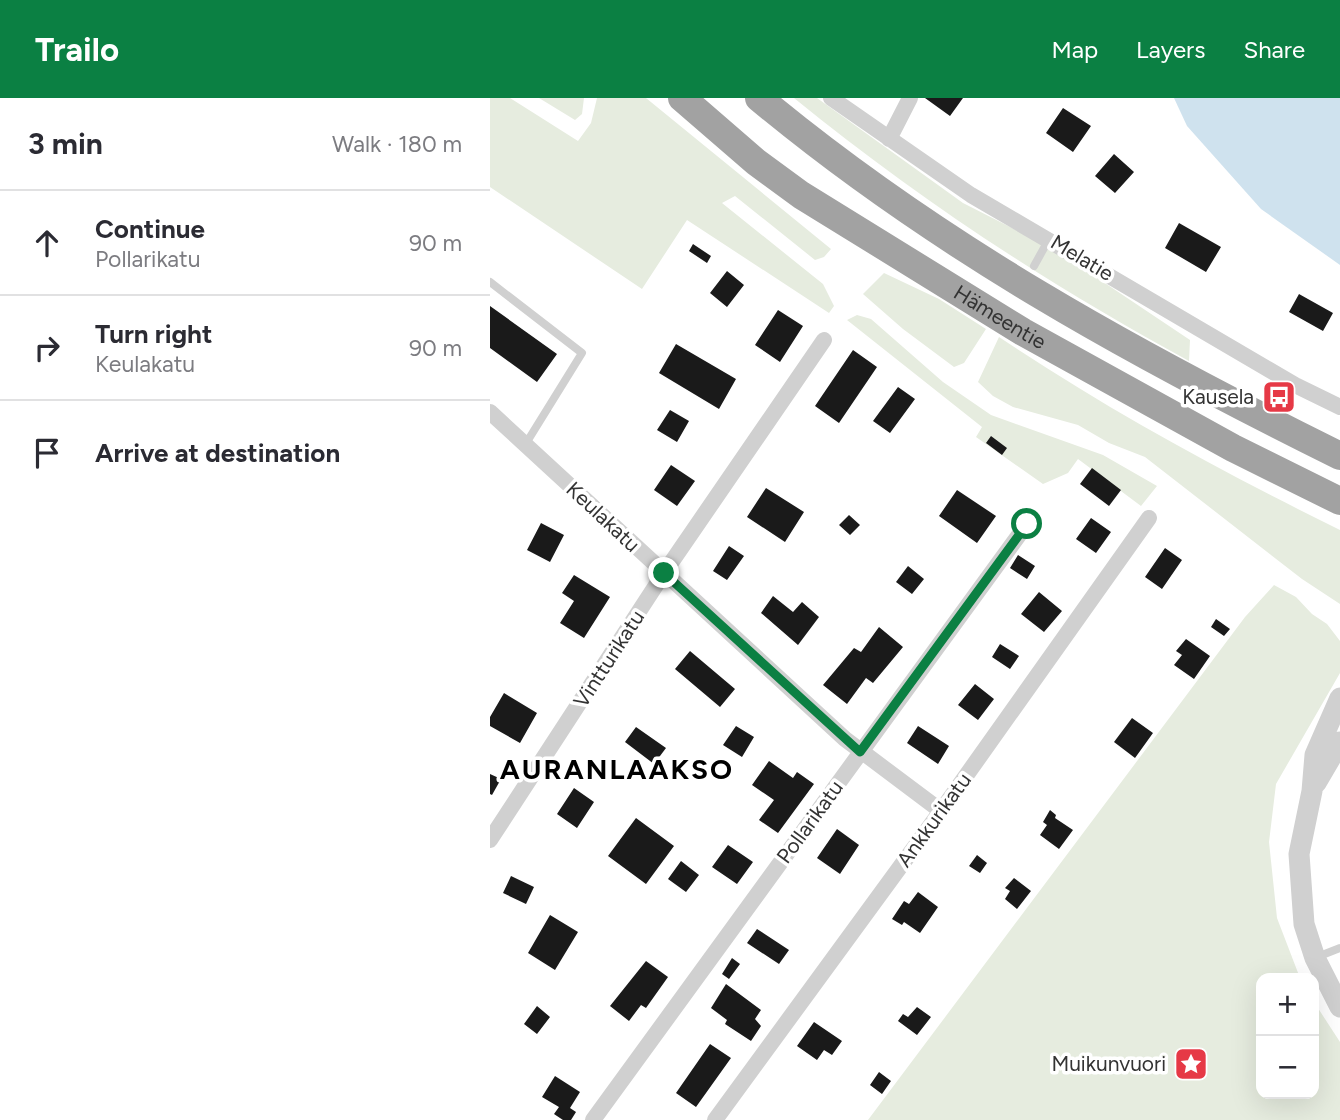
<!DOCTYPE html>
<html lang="en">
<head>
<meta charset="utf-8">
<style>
  body { margin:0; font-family:Figtree,sans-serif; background:#f2f2f3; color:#2b2b33 }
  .controls { position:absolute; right:21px; bottom:21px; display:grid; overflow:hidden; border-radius:14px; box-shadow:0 7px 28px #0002 }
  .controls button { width:63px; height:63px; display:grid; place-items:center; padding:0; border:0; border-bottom:2px solid #e1e1e2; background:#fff; color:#2b2b33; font:35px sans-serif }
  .stop { position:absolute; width:21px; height:21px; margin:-16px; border:5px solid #0b8043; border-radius:50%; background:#fff }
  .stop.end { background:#0b8043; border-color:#fff; box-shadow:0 2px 7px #0008 }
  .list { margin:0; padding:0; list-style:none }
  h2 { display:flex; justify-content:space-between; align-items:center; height:91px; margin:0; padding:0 28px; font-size:30px }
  h2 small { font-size:23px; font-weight:400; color:#7c7c81 }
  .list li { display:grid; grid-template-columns:46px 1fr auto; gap:21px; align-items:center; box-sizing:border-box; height:105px; padding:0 28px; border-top:2px solid #e1e1e2 }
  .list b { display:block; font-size:26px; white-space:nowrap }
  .list p { margin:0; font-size:23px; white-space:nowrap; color:#7c7c81 }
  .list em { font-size:23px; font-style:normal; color:#7c7c81 }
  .icon { flex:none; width:38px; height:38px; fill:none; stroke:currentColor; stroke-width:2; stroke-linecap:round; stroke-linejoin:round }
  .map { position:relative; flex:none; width:850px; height:1022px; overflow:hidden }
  header { display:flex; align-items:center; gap:42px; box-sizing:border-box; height:98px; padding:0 35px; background:#0b8043; color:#fff }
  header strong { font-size:33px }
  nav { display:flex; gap:38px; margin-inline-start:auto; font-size:24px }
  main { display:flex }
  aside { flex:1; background:#fff }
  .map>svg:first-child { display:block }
  .green { fill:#e6ecdf }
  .water { fill:#cfe2ee }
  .building { fill:#1a1a1a }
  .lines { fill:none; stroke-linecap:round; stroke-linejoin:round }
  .service { stroke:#d0d0d0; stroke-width:8 }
  .minor { stroke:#d0d0d0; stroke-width:16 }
  .tertiary { stroke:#d0d0d0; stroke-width:21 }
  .trunk { stroke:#a2a2a2; stroke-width:28 }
  .route { stroke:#0b8043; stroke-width:9 }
  .labels { text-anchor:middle; stroke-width:7; stroke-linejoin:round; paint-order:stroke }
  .street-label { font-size:21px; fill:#333; stroke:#fff }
  .poi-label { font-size:21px; fill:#333; stroke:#fff; text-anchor:end }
  .district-label { font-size:28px; font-weight:bold; letter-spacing:2px; fill:#000; stroke:#fff }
</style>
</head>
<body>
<header>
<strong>Trailo</strong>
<nav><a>Map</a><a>Layers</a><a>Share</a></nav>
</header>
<main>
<aside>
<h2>3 min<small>Walk · 180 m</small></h2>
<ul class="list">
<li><svg class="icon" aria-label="ahead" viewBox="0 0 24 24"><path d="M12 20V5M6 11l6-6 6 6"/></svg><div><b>Continue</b><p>Pollarikatu</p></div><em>90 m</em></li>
<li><svg class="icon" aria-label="right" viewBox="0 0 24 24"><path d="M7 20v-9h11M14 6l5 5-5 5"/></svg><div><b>Turn right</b><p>Keulakatu</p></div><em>90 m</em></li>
<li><svg class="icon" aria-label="arrive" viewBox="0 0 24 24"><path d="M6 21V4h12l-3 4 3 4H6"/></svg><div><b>Arrive at destination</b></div></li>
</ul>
</aside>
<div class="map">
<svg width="850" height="1022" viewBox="0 0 850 1022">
  <rect width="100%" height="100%" fill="#fff"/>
  <path class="green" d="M0,0H20L88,43L101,25L107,0H156L341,151L334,159L325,162L245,98L232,105L333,186L344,208L339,215L197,122L152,191L0,89Z
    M49,0H94L92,16L85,22Z
    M304,0H327L473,105L567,153L700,242L699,263C559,187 428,101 304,0Z
    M394,175L449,201L496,231L474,265L464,269L413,231L373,196Z
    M367,217L381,221L453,284L501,317L613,357L667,388L651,408L588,361L578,375L553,386L486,339L492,329L357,222Z
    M509,239C618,312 732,374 850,432V506L812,481L655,359L619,345L588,327L523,309L503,298L488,284Z
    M784,487L806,499L822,516L837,526L850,543V575L786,686L779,744L787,820L810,880H771V996H824V904L850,944V1022H378L755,519Z"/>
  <path class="water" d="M684,0H850V167L771,111L697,28Z"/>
  <path class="building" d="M435,0H473L460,18Z
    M573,10L601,28L583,54L556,35Z
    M624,56L644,74L625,95L605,78Z
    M689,125L731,149L716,174L675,150Z
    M203,146L221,158L217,165L199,153Z
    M237,173L254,187L237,209L220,195Z
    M809,196L843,215L833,233L799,214Z
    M0,208L67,256L47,284L0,250Z
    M288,212L313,228L290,264L265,247Z
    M186,246L246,281L229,311L169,275Z
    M363,252L387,269L349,325L325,308Z
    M408,289L425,301L400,335L383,323Z
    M180,312L199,323L187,344L167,332Z
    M501,338L517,350L512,357L496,345Z
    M181,367L205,383L187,408L164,392Z
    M602,370L631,392L619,408L590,386Z
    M276,390L314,414L295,444L257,419Z
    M467,392L506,418L487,445L449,418Z
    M359,417L370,427L360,437L349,427Z
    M601,420L621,434L606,455L586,441Z
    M51,425L74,437L60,464L37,452Z
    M239,448L254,458L237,482L223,473Z
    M675,450L692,462L672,491L655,479Z
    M528,457L545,468L537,481L520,470Z
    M418,468L434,481L422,496L406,484Z
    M84,477L120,499L94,540L70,525L84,503L72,495Z
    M549,494L572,513L554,534L531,516Z
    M283,498L303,514L312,504L329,519L308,547L271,515Z
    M726,521L740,531L734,538L721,529Z
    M389,529L413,549L383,585L376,580L357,606L333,587L364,550L371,554Z
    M696,541L720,558L704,581L684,567L692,557L686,553Z
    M510,546L529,558L520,571L502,559Z
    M200,553L245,591L230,609L185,571Z
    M485,586L504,601L488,622L468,607Z
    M14,595L47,615L30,645L0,628V619Z
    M642,620L663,635L645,660L624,644Z
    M246,628L264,639L252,659L233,647Z
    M428,628L459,648L448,666L417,645Z
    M146,629L176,650L164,666L135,644Z
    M279,663L303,680L307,674L324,686L288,735L269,722L284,702L262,687Z
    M0,676L11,681L2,697L0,696Z
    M84,690L104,704L87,730L67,716Z
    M560,712L566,717L565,720L583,732L569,751L550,737L557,727L553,724Z
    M146,720L184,748L156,786L118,758Z
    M347,731L369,747L350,776L327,760Z
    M238,747L263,764L247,786L222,769Z
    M487,757L497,765L490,775L479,768Z
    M191,763L209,777L196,794L178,781Z
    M21,778L44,789L36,806L13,795Z
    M524,780L541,793L527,811L515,801L520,793L515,790Z
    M428,794L448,809L430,835L414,824L412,827L402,821L414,803L419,806Z
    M60,817L88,834L65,872L38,855Z
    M267,831L299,852L289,866L257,845Z
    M242,860L250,866L239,881L232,876Z
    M156,863L178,879L156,910L151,907L139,923L120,908Z
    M236,886L271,912L265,921L271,928L261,943L235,926L237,922L221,910Z
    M47,908L60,919L47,936L34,926Z
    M427,909L441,919L427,937L408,923L413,916L418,919Z
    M324,924L352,943L342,957L334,952L327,962L307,948Z
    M220,946L241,960L206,1009L186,995Z
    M389,974L401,983L392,996L380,987Z
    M65,978L90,994L80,1010L86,1014L81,1022H73L64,1016L69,1009L52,999Z"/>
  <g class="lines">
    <path class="service" d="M544,168L559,141
      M0,184L92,255L35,347
      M827,859L850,850"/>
    <path class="minor" d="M341,0L481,97L805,287L850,309
      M399,41L420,0
      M0,314L355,641L451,713
      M0,742L174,475L334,242
      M103,1022L537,426
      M225,1022L451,713L659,420"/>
    <path class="tertiary" d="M850,600L825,657L822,693L809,756L814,826L825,860L850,909
      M826,685L850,644"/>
    <g class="trunk">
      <path id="s1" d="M192,0L266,64L311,97L533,234L743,350L850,403"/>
      <path d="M269,0C447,148 644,256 850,358"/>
    </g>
  </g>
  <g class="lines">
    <path class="route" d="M174,475L370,654L537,426"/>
  </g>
  <defs>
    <symbol id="bus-square" viewBox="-11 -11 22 22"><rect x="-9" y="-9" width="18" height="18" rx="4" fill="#e63946" stroke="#fff"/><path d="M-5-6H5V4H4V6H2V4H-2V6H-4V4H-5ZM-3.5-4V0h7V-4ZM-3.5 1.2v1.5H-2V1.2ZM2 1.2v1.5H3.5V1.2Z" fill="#fff"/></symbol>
    <symbol id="sight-square" viewBox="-11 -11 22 22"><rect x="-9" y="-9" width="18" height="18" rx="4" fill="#e63946" stroke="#fff"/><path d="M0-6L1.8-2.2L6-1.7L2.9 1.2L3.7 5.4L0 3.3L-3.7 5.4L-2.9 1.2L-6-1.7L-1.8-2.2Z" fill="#fff"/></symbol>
  </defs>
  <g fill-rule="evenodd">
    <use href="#bus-square" x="770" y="280" width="38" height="38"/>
    <use href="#sight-square" x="682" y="947" width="38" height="38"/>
  </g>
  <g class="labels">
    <g class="street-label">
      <text transform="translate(592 160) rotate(31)" y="7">Melatie</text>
      <text dy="7" stroke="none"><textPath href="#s1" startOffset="387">Hämeentie</textPath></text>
      <text transform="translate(113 419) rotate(43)" y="7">Keulakatu</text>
      <text transform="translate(119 561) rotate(-57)" y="7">Vintturikatu</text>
      <text transform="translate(444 722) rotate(-54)" y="7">Ankkurikatu</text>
      <text transform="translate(320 724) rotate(-54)" y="7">Pollarikatu</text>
    </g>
    <g class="poi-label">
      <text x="764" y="306">Kausela</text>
      <text x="676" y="973">Muikunvuori</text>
    </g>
    <g class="district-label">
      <text x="127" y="681">AURANLAAKSO</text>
    </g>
  </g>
</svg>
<div class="controls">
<button>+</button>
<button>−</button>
</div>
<div class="stop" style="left:537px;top:426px"></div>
<div class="stop end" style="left:174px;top:475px"></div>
</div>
</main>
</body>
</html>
